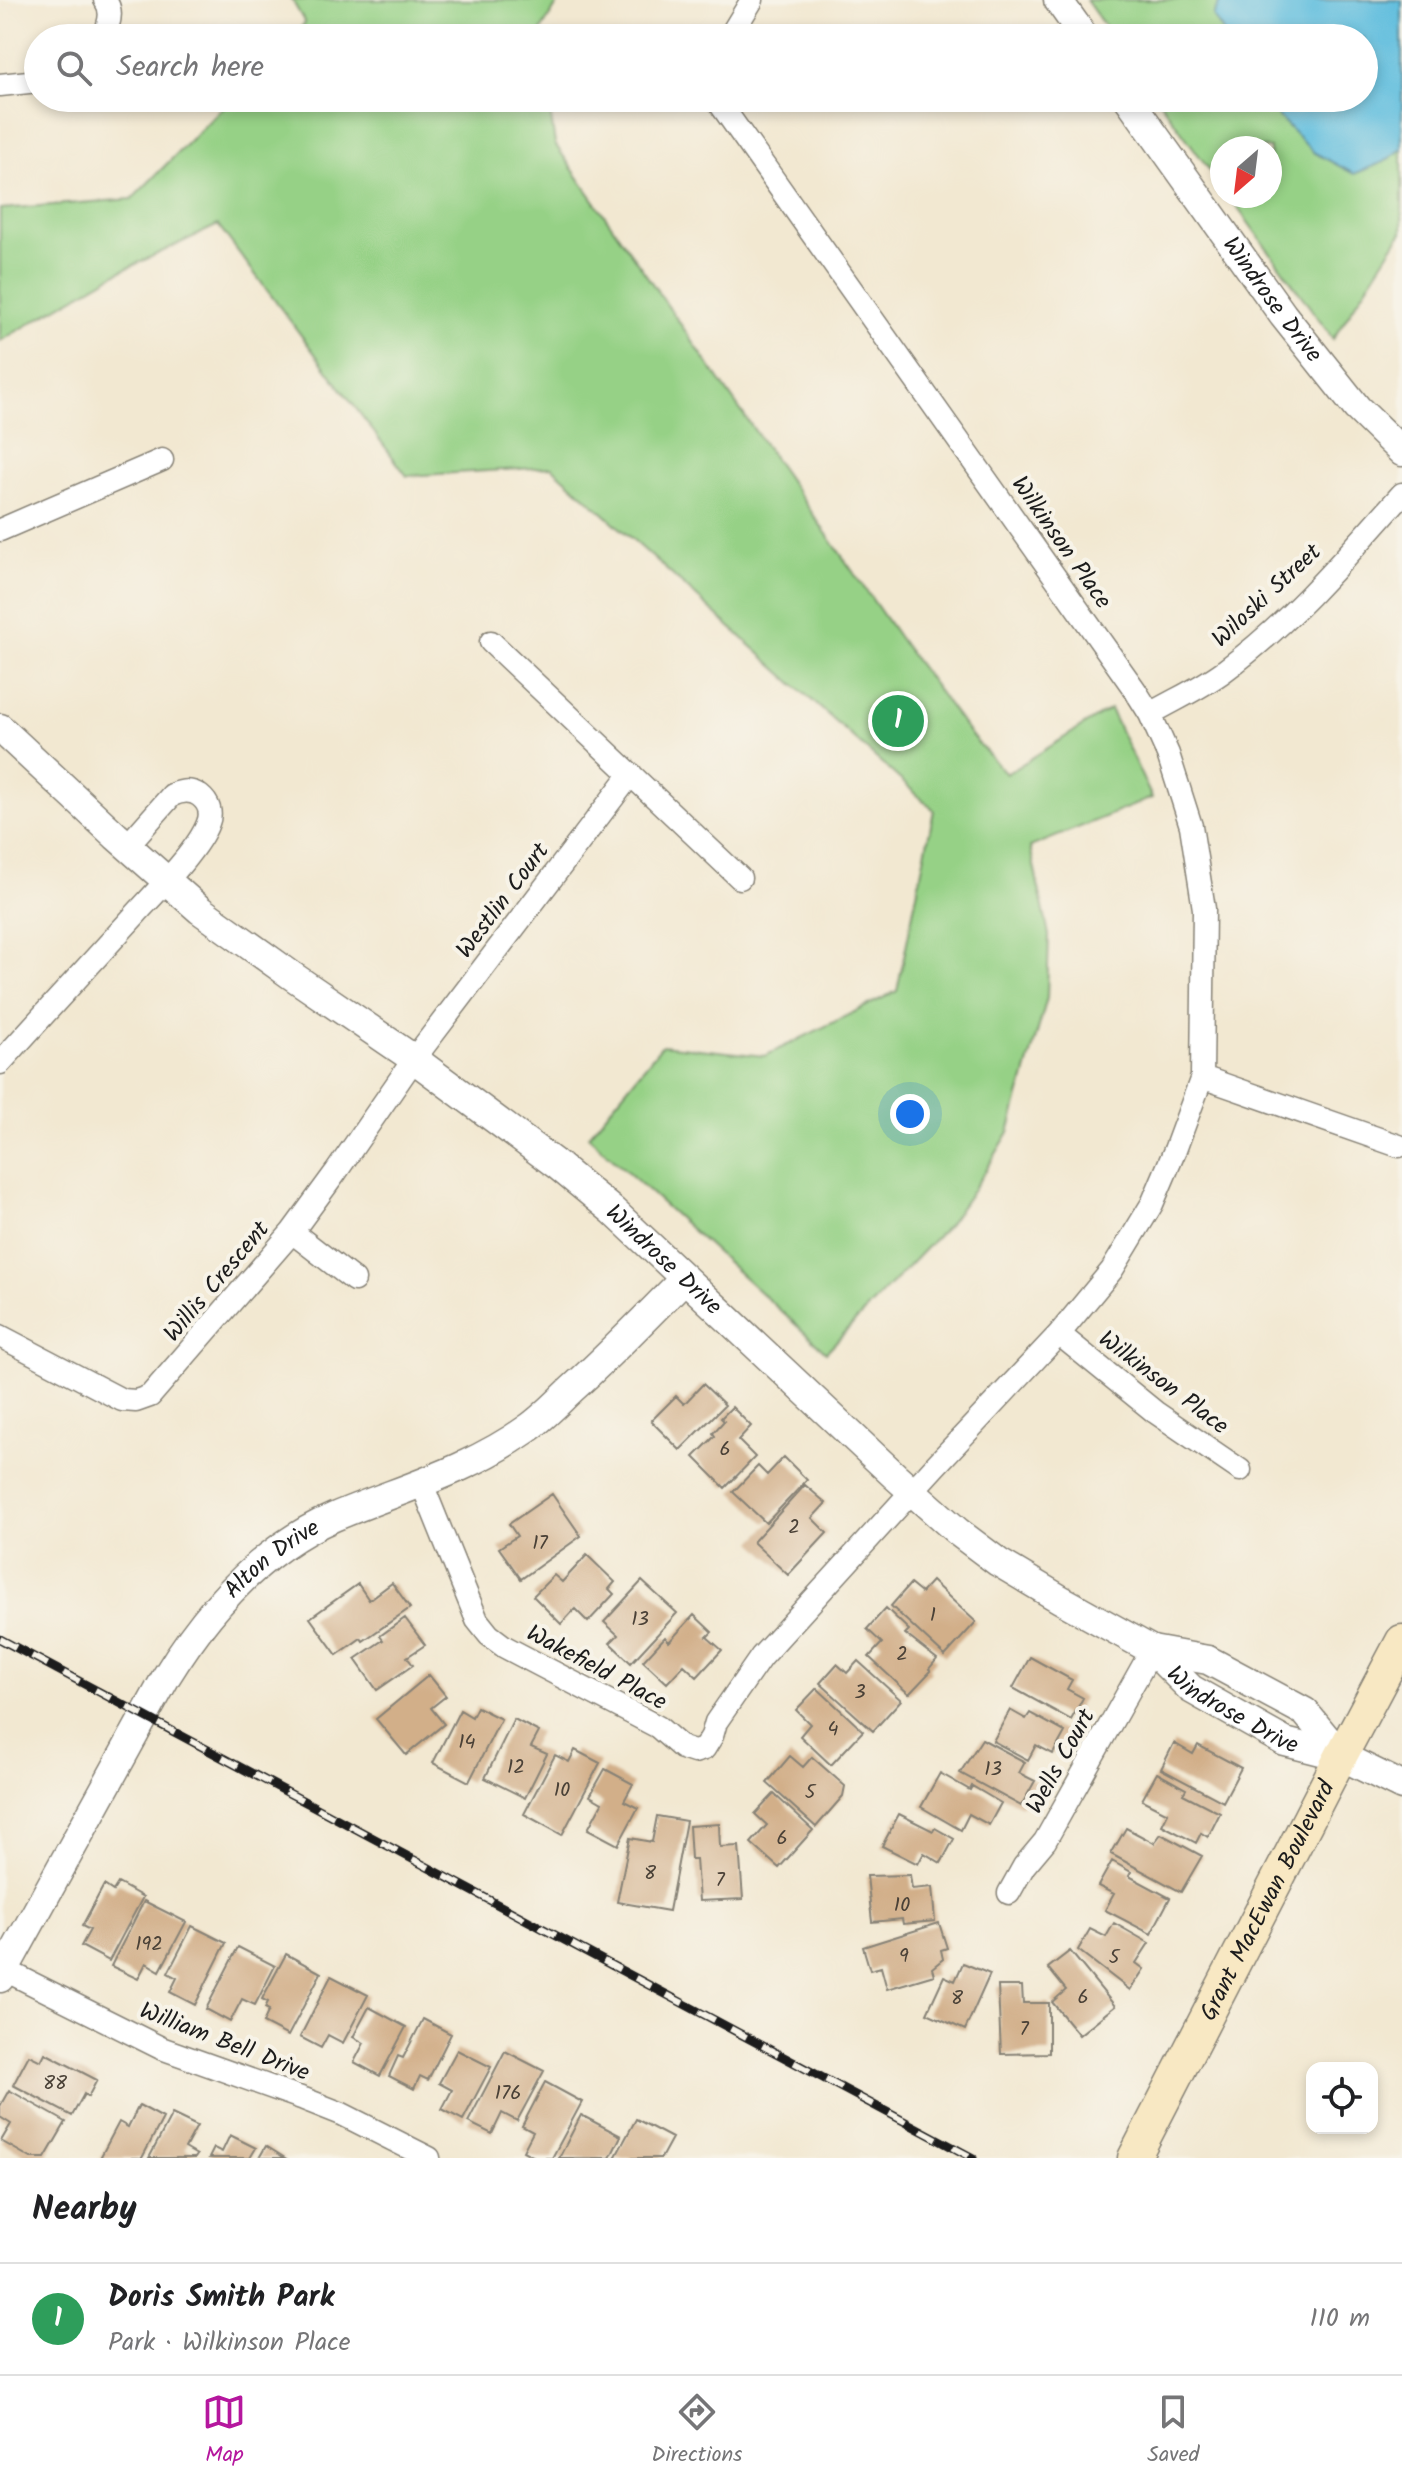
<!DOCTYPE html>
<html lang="en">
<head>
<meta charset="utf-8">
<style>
  body { margin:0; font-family:Kalam,sans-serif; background:#f6f6f6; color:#202124 }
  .controls { position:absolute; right:24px; bottom:24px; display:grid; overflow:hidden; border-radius:16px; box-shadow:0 4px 12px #0003 }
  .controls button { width:72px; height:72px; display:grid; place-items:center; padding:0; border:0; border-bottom:2px solid #e0e0e0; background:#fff; color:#202124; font:40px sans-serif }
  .compass { position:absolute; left:1210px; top:136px; width:72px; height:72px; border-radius:50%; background:#fff; box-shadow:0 4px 12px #0003; rotate:208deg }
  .you { position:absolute; left:910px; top:1114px; width:28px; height:28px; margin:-20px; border:6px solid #fff; border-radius:50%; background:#1a73e8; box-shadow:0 0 0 12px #1a73e833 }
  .badge { display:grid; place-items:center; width:52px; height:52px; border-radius:50%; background:#b5179e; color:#fff; font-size:26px; font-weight:700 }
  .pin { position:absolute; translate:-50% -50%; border:4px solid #fff; box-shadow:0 2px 8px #0006 }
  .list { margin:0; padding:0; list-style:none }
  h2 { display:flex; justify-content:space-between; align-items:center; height:104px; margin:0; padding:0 32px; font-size:34px }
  h2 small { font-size:26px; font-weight:400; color:#757577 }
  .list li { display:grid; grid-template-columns:52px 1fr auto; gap:24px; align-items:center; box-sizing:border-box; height:112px; padding:0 32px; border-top:2px solid #e0e0e0 }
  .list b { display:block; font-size:30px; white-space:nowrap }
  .list p { margin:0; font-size:26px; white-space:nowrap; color:#757577 }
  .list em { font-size:26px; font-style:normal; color:#757577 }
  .icon { flex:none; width:44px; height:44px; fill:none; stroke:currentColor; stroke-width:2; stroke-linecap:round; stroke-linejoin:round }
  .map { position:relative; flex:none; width:1402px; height:2158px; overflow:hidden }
  .search { position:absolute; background:#fff; box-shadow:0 4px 12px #0003; left:24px; right:24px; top:24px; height:88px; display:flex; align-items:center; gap:20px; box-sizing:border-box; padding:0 28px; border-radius:44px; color:#757577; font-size:30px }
  .sheet { height:216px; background:#fff }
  nav { display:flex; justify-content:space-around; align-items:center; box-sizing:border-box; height:112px; border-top:2px solid #e0e0e0; background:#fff; font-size:22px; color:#757577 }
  nav a { display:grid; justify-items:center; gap:4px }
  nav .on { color:#b5179e }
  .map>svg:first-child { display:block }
  .green { fill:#96d186; stroke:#597651; stroke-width:2 }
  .water { fill:#60bede; stroke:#3e6d7d; stroke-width:2 }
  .building { fill:#d2af89 }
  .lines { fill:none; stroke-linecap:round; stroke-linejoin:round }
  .minor-casing { stroke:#878276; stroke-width:25 }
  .tertiary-casing { stroke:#878276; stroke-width:31 }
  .secondary-casing { stroke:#878276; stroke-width:35 }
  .minor { stroke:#fff; stroke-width:22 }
  .tertiary { stroke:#fff; stroke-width:28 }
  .secondary { stroke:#f8e8c3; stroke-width:32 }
  .rail-casing { stroke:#1c1c1c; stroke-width:9 }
  .rail { stroke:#f7f3e8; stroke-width:6; stroke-dasharray:18; stroke-linecap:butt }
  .labels { text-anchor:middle; stroke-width:8; stroke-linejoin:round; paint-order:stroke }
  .number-label { font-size:20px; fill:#4a4137 }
  .street-label { font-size:24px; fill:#1c1c1c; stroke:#f7f3e8 }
</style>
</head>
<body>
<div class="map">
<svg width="1402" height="2158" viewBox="0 0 1402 2158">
  <rect width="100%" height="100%" fill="#f7f3e8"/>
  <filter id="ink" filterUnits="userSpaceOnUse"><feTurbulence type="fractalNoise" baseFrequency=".0125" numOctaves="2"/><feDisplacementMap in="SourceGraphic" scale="16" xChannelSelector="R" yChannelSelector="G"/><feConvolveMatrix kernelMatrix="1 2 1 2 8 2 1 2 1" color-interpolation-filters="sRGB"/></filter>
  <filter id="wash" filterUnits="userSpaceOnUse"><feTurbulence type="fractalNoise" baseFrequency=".006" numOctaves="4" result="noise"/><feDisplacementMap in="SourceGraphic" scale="32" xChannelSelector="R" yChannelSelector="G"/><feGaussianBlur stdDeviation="1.8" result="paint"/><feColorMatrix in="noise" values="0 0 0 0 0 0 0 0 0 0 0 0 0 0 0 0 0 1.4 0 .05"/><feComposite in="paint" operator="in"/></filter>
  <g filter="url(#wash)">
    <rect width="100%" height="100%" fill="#f2e8d1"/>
    <path class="green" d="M292,0H560L539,34V38H291L305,23Z
      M1086,0H1402V232L1333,339L1229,196H1270V148H1222V187L1157,98H1364V38H1113Z
      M232,98H548L555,144L904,645L970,734L1006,774L1110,709L1152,798L1030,847L1049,935L1047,998L1009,1132L985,1172L949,1224L826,1352L588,1136L662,1045L765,1056L897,991L934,810L552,467L407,476L218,225L115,274L0,341V209L132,199Z"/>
    <path class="water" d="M1221,0H1402V149L1384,162L1354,174L1313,152L1269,107L1264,98H1364V38H1227L1213,16Z"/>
    <g id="blocks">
      <path class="building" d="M703,1384L725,1405L680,1450L651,1421L676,1396L684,1404Z
        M732,1407L751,1426L738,1440L755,1457L725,1488L694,1457L715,1436L713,1433L724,1421L721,1418Z
        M784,1457L807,1480L766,1523L733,1492L758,1466L767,1475Z
        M805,1485L826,1503L812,1518L827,1533L788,1575L753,1542Z
        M552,1494L581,1536L521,1579L499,1548L517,1536L509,1524Z
        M587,1555L615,1582L609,1589L614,1594L588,1622L575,1609L561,1624L533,1596L554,1575L562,1582Z
        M642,1581L677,1613L631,1663L610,1643L618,1635L604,1622Z
        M932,1581L976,1622L945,1656L891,1606L910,1584L921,1593Z
        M392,1583L410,1608L363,1641L361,1638L337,1655L310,1618L358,1584L369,1600Z
        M886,1608L909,1630L905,1634L937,1659L929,1669L931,1671L909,1694L869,1657L882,1643L867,1629Z
        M694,1615L712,1632L707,1637L722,1650L697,1677L684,1665L667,1683L643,1661L665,1637L669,1642Z
        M405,1618L425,1645L407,1657L413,1665L377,1690L355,1659L383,1640L380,1636Z
        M1030,1657L1072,1680L1067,1689L1083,1698L1071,1720L1013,1688Z
        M858,1661L901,1700L873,1731L820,1683L837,1664L847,1673Z
        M429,1675L446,1696L431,1708L444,1724L406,1755L376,1719Z
        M817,1688L863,1731L831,1765L800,1736L810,1724L796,1710Z
        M477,1707L501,1719L469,1782L433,1763L460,1710L472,1717Z
        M1010,1710L1026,1719L1030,1713L1065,1732L1053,1754L1036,1745L1028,1760L993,1741Z
        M514,1719L539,1732L531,1747L547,1754L525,1798L485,1778Z
        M982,1739L1025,1762L1019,1773L1035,1781L1021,1806L960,1773Z
        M1174,1743L1193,1754L1198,1745L1241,1768L1223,1802L1161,1769Z
        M575,1750L600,1763L562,1835L524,1814L555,1755L569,1762Z
        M790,1756L803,1767L812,1757L845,1786L843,1796L816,1827L767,1783Z
        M605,1769L633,1784L624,1801L638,1808L618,1845L588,1829L602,1803L590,1796Z
        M940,1773L970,1790L972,1786L1001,1803L989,1825L969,1814L961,1830L921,1807Z
        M1157,1773L1186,1789L1183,1794L1220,1813L1208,1837L1201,1833L1196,1843L1162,1825L1168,1813L1142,1800Z
        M774,1794L813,1830L779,1868L751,1843L767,1825L755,1814Z
        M899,1814L933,1831L935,1828L954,1839L941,1863L924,1853L918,1864L882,1846Z
        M657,1816L686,1821L669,1911L617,1902L630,1838L652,1842Z
        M719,1824L720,1847L739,1846L743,1899L699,1901L696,1859H691L689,1826Z
        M1126,1828L1154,1843L1161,1834L1202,1856L1181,1892L1111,1854Z
        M1112,1861L1131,1872L1129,1876L1170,1898L1151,1934L1105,1910L1114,1894L1098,1886Z
        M910,1875L912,1889L932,1887L935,1921L903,1924L902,1919L872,1922L867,1876Z
        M118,1883L143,1897L109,1961L81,1946L90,1930L82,1926L104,1885L113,1891Z
        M144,1901L186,1922L160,1971L146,1963L138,1979L111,1966Z
        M939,1923L947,1948L941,1950L943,1959L932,1968L934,1975L887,1989L881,1967L870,1970L863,1947Z
        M1114,1923L1149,1943L1136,1963L1144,1969L1130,1990L1078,1950L1090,1929L1106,1937Z
        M192,1926L226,1943L195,2005L170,1992L177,1978L168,1973Z
        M238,1947L275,1966L255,2005L242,1999L230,2022L206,2009Z
        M1070,1951L1115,2006L1079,2035L1052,2002L1066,1990L1048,1968Z
        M286,1954L321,1973L288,2036L263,2023L269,2010L265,2008L268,2002L262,1999Z
        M963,1963L990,1974L965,2030L927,2013L944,1976L955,1981Z
        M331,1976L368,1995L343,2043L328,2035L321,2048L300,2037Z
        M998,1986H1022L1023,2003H1049V2053L1001,2054Z
        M369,2007L406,2027L380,2076L354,2062L364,2043L353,2037Z
        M423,2019L451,2034L428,2080L420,2076L414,2089L389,2076L398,2056L403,2058Z
        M457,2050L491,2067L463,2120L442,2109L452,2090L439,2083Z
        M505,2051L544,2071L517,2121L502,2113L492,2134L468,2122Z
        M45,2053L97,2080L88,2097L84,2094L72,2116L13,2085L29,2055L41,2061Z
        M545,2082L582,2102L552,2158H536L523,2151L533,2132L522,2126Z
        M9,2090L66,2122L45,2158H31L1,2141L11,2124L0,2117V2106Z
        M139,2105L163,2118L142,2158H100L119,2122L128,2127Z
        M172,2114L197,2126L185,2148L197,2155L195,2158H149Z
        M581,2115L621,2136L610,2158H559Z
        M636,2119L672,2138L661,2158H615Z
        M230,2135L256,2148L250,2158H209L214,2148L222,2152Z
        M266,2146L285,2158H259Z"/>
    </g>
  </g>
  <g filter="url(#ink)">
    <use href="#blocks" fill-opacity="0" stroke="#878276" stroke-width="2"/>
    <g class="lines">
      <defs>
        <path id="minor" d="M102,38C109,26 114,12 105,0
          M729,38L752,0
          M0,85L38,81
          M0,530L162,460
          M491,642L740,878
          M1150,714C1174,700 1201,688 1224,671C1291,622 1347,556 1402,494
          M0,1063C45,1013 91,963 136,914C156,892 198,850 208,823C212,813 209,803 200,796C191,789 181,791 172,795L127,846
          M1202,1077L1399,1146
          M292,1232L354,1280
          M1059,1334L1155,1412L1240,1470
          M0,1336L122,1400L136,1401L150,1396L292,1232L336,1172L414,1059L631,774
          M422,1484L477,1620L489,1635L505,1647L658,1727L682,1748L694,1752L704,1749L712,1736L716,1722L761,1657L935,1466L1059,1334L1112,1270L1152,1204L1175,1150L1202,1077L1204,909L1191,826L1168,754L1150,714L1135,690L716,98
          M1009,1893L1024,1866L1045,1841L1152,1650
          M5,1970L161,2048L304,2099L342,2114L429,2158"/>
        <g id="tertiary">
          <path d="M1058,0L1085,38"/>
          <path id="s1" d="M1128,98L1283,315L1357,408L1402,452"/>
          <path id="s2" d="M0,728L116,836L200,910L291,975L414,1059L557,1165L613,1211L895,1476L958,1532L998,1562L1060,1599L1152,1650L1191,1689L1285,1742L1341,1756L1402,1786"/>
          <path d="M1152,1650L1208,1660L1305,1712L1341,1756"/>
          <path id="s3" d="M0,1978L166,1677C207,1610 260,1549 334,1517C400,1489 467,1472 527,1429C543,1418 557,1403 572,1389C611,1354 647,1316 684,1279"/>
        </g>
        <g id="secondary">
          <path id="s4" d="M1134,2158L1341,1756L1402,1641"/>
        </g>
      </defs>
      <use href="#minor" class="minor-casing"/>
      <use href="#tertiary" class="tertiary-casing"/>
      <use href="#secondary" class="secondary-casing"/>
      <use href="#minor" class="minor"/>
      <use href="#tertiary" class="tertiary"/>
      <use href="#secondary" class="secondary"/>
      <defs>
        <path id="rail" d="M0,1639L973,2158"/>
      </defs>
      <use href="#rail" class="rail-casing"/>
      <use href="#rail" class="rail"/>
    </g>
  </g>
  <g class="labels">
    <g class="number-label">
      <text x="725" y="1455">6</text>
      <text x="794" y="1533">2</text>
      <text x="540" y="1549">17</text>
      <text x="933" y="1621">1</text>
      <text x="640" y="1625">13</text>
      <text x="902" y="1660">2</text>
      <text x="860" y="1698">3</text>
      <text x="833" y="1735">4</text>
      <text x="467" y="1748">14</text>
      <text x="516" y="1773">12</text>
      <text x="993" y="1775">13</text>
      <text x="562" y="1796">10</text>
      <text x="810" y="1798">5</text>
      <text x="782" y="1844">6</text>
      <text x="650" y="1879">8</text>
      <text x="720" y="1886">7</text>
      <text x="902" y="1911">10</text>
      <text x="149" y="1950">192</text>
      <text x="904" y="1962">9</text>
      <text x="1114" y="1963">5</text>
      <text x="1083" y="2003">6</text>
      <text x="957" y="2004">8</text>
      <text x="1024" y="2035">7</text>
      <text x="55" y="2089">88</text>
      <text x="508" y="2099">176</text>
    </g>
    <g class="street-label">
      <text dy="8" stroke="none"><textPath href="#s1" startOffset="248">Windrose Drive</textPath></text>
      <text transform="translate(1062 542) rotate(55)" y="8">Wilkinson Place</text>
      <text transform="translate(1266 595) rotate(-43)" y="8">Wiloski Street</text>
      <text transform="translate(502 900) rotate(-53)" y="8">Westlin Court</text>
      <text dy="8" stroke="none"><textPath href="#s2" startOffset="852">Windrose Drive</textPath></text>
      <text transform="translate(216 1281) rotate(-50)" y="8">Willis Crescent</text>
      <text transform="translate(1164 1382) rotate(37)" y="8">Wilkinson Place</text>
      <text dy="8" stroke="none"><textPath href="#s3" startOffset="504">Alton Drive</textPath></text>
      <text transform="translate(597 1667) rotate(28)" y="8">Wakefield Place</text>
      <text dy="8" stroke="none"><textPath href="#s2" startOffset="1582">Windrose Drive</textPath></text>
      <text transform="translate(1060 1761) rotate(-61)" y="8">Wells Court</text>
      <text dy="8" stroke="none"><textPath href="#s4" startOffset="290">Grant MacEwan Boulevard</textPath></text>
      <text transform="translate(225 2041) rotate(21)" y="8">William Bell Drive</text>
    </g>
  </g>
</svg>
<div class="controls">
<button><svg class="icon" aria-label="locate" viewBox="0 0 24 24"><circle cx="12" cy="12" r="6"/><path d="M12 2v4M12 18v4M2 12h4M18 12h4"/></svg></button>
</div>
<svg class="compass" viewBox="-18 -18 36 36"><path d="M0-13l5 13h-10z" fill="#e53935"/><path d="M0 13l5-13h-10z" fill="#757577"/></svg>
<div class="you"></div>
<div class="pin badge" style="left:898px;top:721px;background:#2e9e5b">1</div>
<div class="search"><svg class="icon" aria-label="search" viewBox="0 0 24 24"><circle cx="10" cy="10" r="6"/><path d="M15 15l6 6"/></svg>Search here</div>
</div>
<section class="sheet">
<h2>Nearby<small></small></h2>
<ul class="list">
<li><span class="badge" style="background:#2e9e5b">1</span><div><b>Doris Smith Park</b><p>Park · Wilkinson Place</p></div><em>110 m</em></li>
</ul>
</section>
<nav>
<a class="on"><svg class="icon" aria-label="map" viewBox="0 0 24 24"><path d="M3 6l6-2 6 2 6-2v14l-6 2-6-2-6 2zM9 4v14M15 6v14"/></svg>Map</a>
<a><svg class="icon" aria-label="directions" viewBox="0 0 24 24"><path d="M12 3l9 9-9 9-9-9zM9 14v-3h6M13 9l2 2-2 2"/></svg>Directions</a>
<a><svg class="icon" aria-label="saved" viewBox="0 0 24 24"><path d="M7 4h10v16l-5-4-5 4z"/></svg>Saved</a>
</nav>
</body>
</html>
